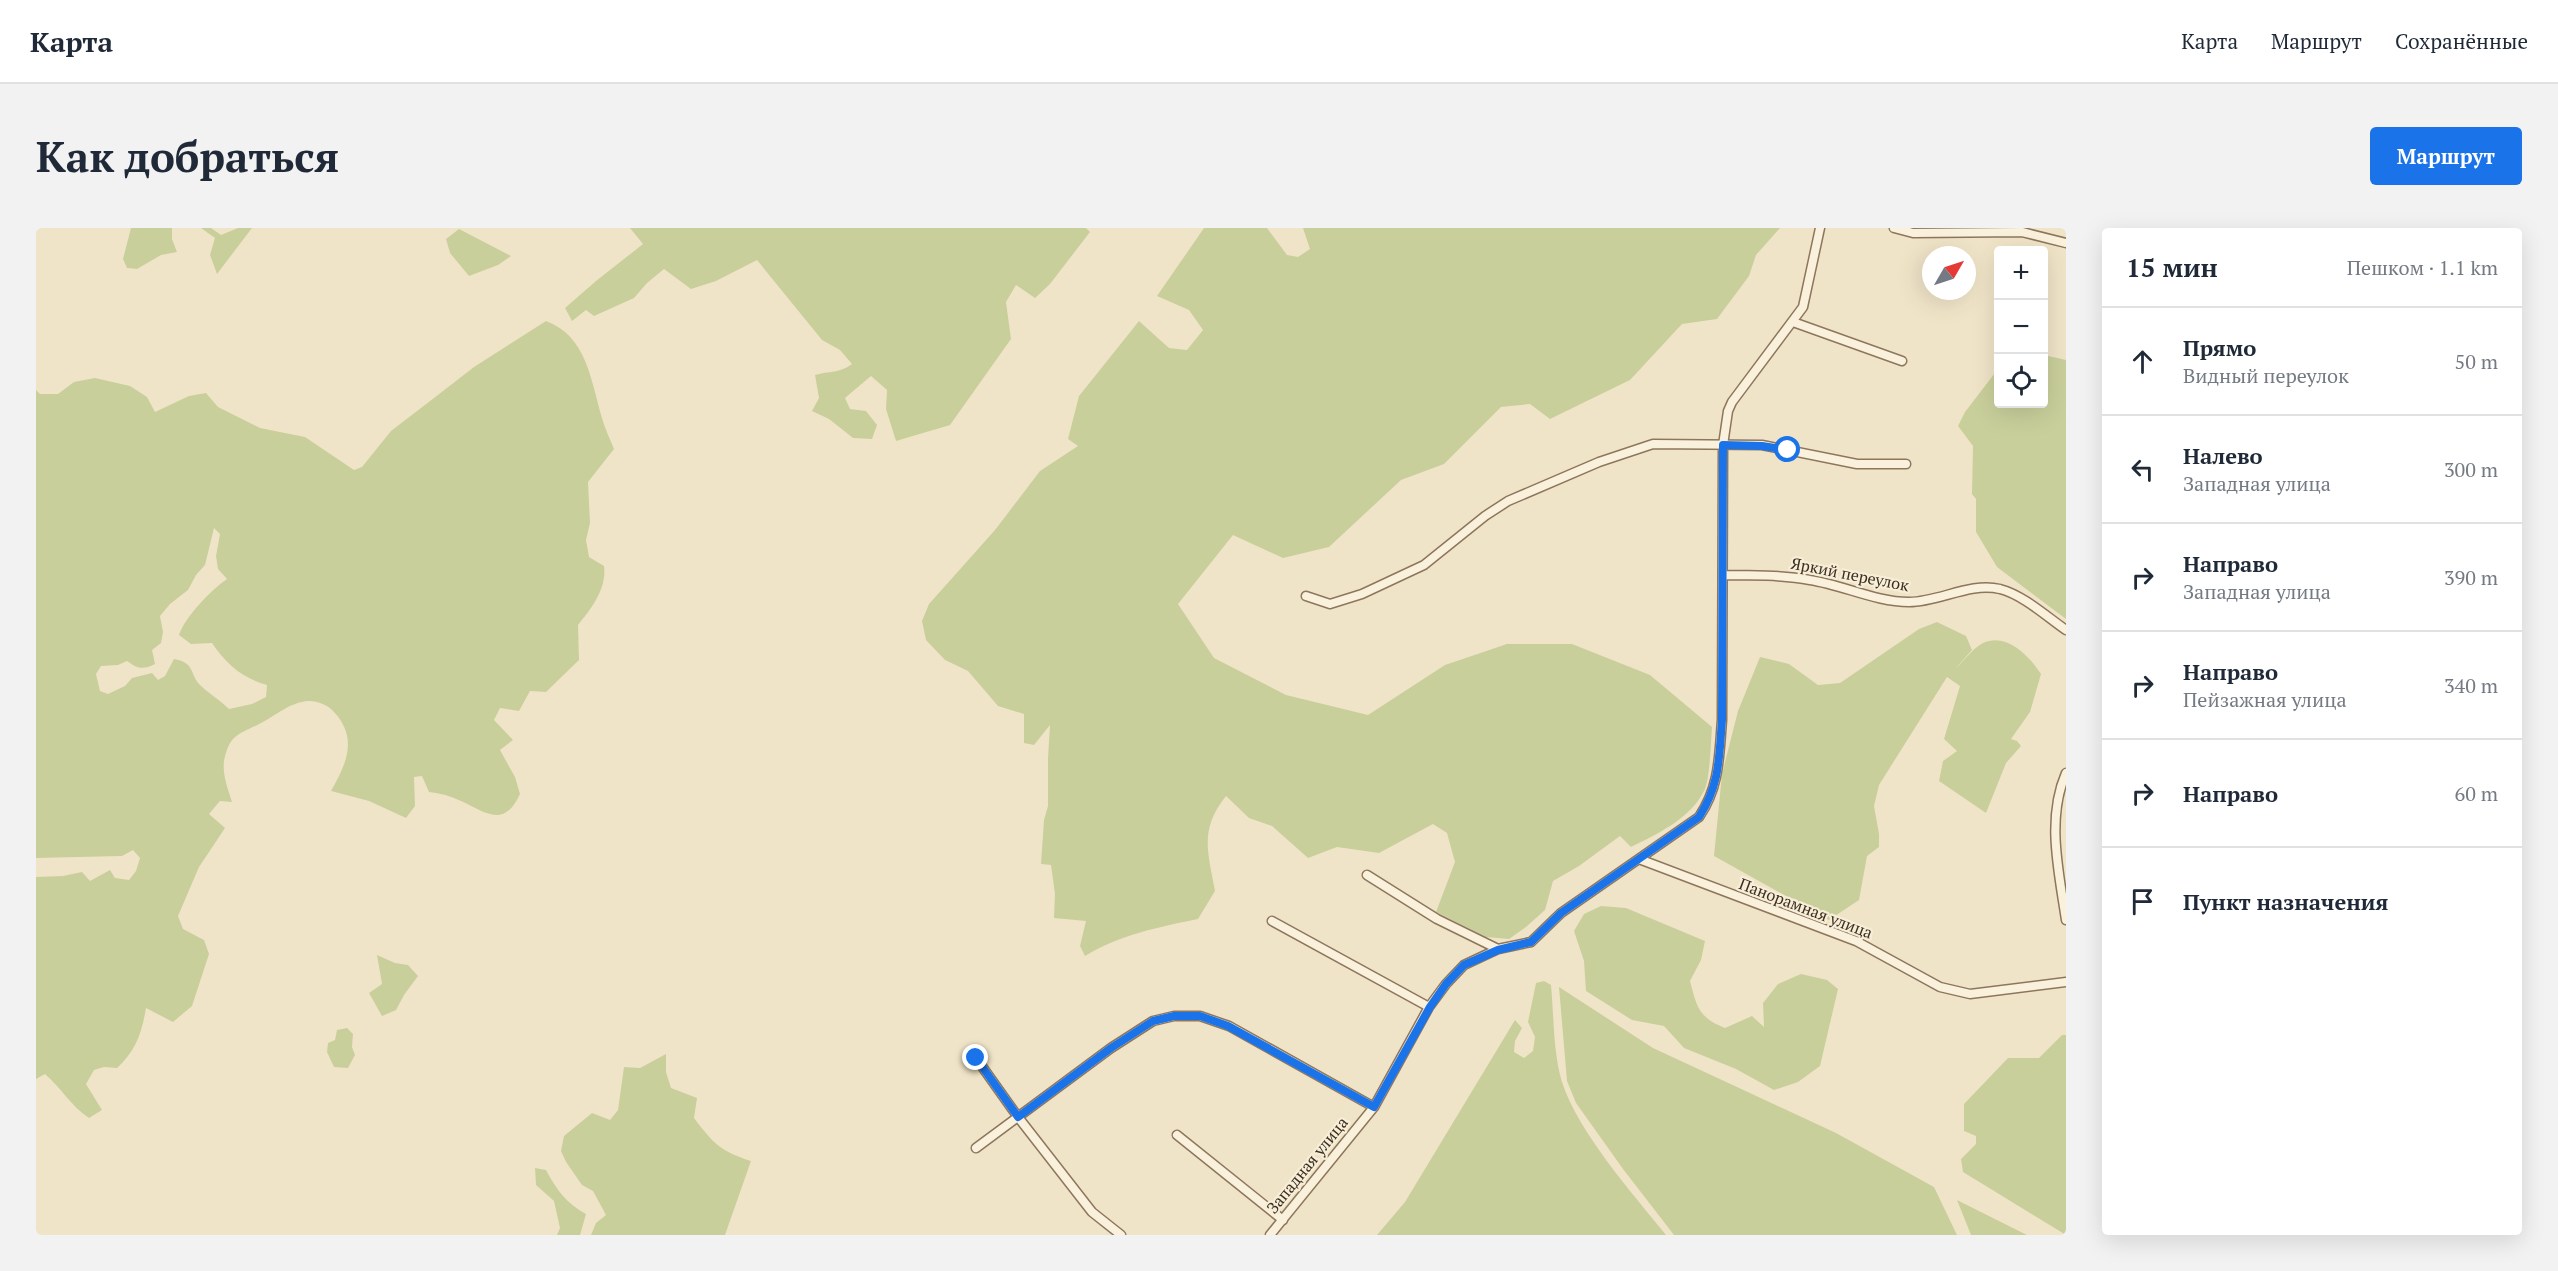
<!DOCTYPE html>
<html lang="ru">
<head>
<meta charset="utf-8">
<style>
  body { margin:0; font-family:"PT Serif",serif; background:#f2f2f3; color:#1f2937 }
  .controls { position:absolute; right:18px; top:18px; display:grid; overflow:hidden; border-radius:6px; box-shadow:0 6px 24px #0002 }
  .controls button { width:54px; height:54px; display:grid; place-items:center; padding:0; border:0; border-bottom:2px solid #e0e1e3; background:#fff; color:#1f2937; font:30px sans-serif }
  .compass { position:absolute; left:1886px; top:18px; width:54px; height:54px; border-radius:50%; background:#fff; box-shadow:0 6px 24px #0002; rotate:51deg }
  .stop { position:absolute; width:18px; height:18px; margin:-14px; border:4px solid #1a73e8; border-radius:50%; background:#fff }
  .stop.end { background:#1a73e8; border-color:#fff; box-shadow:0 2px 6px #0008 }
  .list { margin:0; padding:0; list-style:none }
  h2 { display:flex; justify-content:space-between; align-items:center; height:78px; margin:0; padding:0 24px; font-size:26px }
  h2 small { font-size:20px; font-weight:400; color:#747a83 }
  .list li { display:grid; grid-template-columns:39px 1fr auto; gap:18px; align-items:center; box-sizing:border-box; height:108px; padding:0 24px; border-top:2px solid #e0e1e3 }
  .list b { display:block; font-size:22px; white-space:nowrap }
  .list p { margin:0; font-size:20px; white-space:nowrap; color:#747a83 }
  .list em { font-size:20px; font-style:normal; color:#747a83 }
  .icon { flex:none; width:33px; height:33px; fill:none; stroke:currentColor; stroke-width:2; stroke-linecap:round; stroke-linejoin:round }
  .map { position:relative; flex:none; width:2030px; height:1007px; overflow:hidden; border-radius:6px }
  header { display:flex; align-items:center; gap:36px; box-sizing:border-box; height:84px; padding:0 30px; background:#fff; border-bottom:2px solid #e0e1e3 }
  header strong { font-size:28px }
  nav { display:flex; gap:33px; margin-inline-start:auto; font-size:21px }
  .intro { display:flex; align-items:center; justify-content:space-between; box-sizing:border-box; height:144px; padding:0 36px }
  h1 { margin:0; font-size:42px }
  .button { padding:15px 27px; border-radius:6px; background:#1a73e8; color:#fff; font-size:21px; font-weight:700 }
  main { display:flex; gap:36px; padding:0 36px }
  aside { flex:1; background:#fff; border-radius:6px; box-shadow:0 6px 24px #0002 }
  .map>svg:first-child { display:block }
  .green { fill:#c9cf9b; fill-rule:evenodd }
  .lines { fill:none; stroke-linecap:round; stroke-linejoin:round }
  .minor-casing { stroke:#8d765c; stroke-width:11 }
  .minor { stroke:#faf1dc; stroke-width:8 }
  .route { stroke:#1a73e8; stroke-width:8 }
  .labels { text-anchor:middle; stroke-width:4.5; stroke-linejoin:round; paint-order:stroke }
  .street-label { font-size:16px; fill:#3d2e20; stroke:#f7eed8 }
</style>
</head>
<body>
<header>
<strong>Карта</strong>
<nav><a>Карта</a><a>Маршрут</a><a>Сохранённые</a></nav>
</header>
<div class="intro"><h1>Как добраться</h1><a class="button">Маршрут</a></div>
<main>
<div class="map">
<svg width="2030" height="1007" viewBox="0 0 2030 1007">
  <rect width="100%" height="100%" fill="#f0e4c8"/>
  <path class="green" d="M95,0H136V11L141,24L125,27L101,41L91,40L87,31Z
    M165,0H175L185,7L202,0H216L181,46L174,27L179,10Z
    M594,0H1050L1054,4L1014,56L999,70L980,57L970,74L975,111L914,197L860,213L850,181L851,162L835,148L809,170L814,181L830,183L841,197L836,211L817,210L793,191L776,183L783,170L779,147C793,143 804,145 816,136L804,122L786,112L721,32L680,53L655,61L628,41L611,55L598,70L558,88L550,82L536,93L529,80L560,53L607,16Z
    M1168,0H1231L1251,27L1262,29L1274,21L1267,0H1744L1720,27L1713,48L1681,91L1646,96L1594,152L1514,191L1494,176L1465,179L1408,236L1365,252L1293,319L1247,330L1197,307L1142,376L1178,430L1250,467L1332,487L1409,437L1471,416H1536L1614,447L1676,499C1675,512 1674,553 1668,563C1654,591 1621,606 1595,619L1584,608L1543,638L1517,653L1509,682L1490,699L1473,711L1450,709L1400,684L1419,634L1411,605L1397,596L1343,625L1301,619L1272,630L1236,598L1213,590L1190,568C1163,602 1172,624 1179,663L1162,691C1123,699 1083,707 1049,728L1044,718L1050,693L1018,690L1019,666L1015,637L1005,636L1008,592L1012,578V530L1014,497L998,517L988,515V486L962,478L932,443L909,432L890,412L886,393L893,376L959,302L1004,243L1042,218L1032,211L1043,168L1103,93L1133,120L1151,122L1167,102L1153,82L1121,68Z
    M423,1L475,28L462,37L433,48L414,25L410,11Z
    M510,93C551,108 555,153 566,190C569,201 574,211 578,221L552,254L554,295L550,312L553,329L568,338C571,360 556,380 542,397L543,432L510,464L494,463L483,483L464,480L458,492L477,512L464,522L479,549L484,566C468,601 449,584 425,573C415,568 404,565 393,564L386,548L378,549L379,578L370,590L333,573L295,563C311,535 322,510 298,484C292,477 282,473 273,473C253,474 240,488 223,496C207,505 196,505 190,525C184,541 191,558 196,574L184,573L173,586L189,600L163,639L142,688L147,701L168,712L173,726L156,778L137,794L110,780C106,804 100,823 81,840L68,839L58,842L50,856L66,882L53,890C35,878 26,861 9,846L0,851V649L27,648L46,644L54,653L74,642L79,650L93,652L100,643L104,630L97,622L86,628L0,630V162L4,166H22L38,154L59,150L94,158L111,169L119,184L153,168L170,165L182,179L224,200L269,209L318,242L326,239L355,203L398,170L438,139ZM178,300L184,306L180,328L182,341L191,351C175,362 149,389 143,407L155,416L176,415C190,436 206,450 231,457L230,469L216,476L193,481C184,472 172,465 163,456C154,445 158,434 138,431L129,448L122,452L116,445L96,450L89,458L72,466L64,463L60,446L65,438L82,437L91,433C102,441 107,442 119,436L116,422L125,415L127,404L124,388L134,376L152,362L160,347L169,337Z
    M2008,127L2030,132V391L1961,339L1940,304V271L1936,266L1937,218L1922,198L1929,184L1962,141V176H2008Z
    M1901,394L1930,408L1936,422L1919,441C1928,433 1937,420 1947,415C1971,404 1994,429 2005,446L1994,484L1975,511L1981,513L1985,518L1970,535L1950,585L1903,553L1907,533L1921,523L1908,511L1924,458L1911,449L1843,557L1838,578L1843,606V619L1831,628L1823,672L1793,692L1678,628L1686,546L1702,483L1724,429L1753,436L1782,457L1804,455L1883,401Z
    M1565,678L1590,680L1669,713L1665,732L1654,753C1661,779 1662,789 1689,800L1716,788L1728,799L1727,775L1742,756L1765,746L1791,752L1802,761L1784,838L1762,854L1738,862L1700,841L1648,820L1628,798L1596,792L1550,763L1548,733L1538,703L1548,686Z
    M341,727L359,735L372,737L382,748L368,767L360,782L346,788L333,765L346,756Z
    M1508,753L1515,757C1518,788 1517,824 1526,854C1542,904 1597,966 1630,1007H1341L1369,974L1479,792L1486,800L1479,813L1478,824L1488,830L1497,823L1499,809L1492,794L1500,755Z
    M1523,759L1617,820L1800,905L1898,959L1921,1007H1638L1587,941L1540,875L1531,853Z
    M311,800L317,806L316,819L319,827L312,840L298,839L291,824L292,815L299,812L301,802Z
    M2026,807H2030V1007L1927,944L1925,931L1940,916V908L1928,903V876L1972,830H2003Z
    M630,826V844L635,860L661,870L658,890C678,916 684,923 715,933L689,1007H555L560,995L570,987L557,963L546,957L530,934L525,923L528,908L556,885L574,892L582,882L588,839L604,840Z
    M499,940L510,942C520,961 531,976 550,986L544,1007H521L524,1000L518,973L500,957Z
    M1921,972L1991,1007H1935Z"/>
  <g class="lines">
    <defs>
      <path id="minor" d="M1858,0L1877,5L1986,4L2030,15
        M1757,94L1866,133
        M1687,347C1716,347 1746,347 1774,352C1807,357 1840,374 1873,374C1904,374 1933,354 1964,361C1987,367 2010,388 2030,402
        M1270,368L1294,376L1326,366L1388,337L1449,288L1472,273L1563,234L1617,216L1726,217L1821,236H1870
        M2030,545C2010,591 2023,644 2030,692
        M1603,631L1820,713L1904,759L1934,766L2030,754
        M1331,647L1401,691L1462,721
        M1236,693L1393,779
        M940,830L982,889L1056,984L1085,1007
        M1141,907L1247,992
        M940,920L1075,820L1117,793L1138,788H1164L1193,798L1338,879
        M1234,1007L1338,879L1393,779L1410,756L1428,737L1462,721L1495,714L1525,685L1663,589C1684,558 1683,528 1686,492L1687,217L1692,183L1696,174L1767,79L1784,0"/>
    </defs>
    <use href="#minor" class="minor-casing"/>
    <use href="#minor" class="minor"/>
  </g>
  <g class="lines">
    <path class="route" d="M940,830L982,889L1075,820L1117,793L1138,788H1164L1192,798L1338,879L1394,779L1410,756L1428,737L1462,722L1495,714L1525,685L1663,589C1684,557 1683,529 1686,492L1687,217L1726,218L1752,222"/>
  </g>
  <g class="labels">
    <g class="street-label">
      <text transform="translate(1814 346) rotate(11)" y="6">Яркий переулок</text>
      <text transform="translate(1770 680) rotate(21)" y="6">Панорамная улица</text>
      <text transform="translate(1271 937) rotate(-51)" y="6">Западная улица</text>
    </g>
  </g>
</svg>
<div class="controls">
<button>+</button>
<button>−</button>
<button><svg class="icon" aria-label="locate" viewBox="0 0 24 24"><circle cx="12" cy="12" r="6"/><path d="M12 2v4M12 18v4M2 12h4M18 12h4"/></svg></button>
</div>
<svg class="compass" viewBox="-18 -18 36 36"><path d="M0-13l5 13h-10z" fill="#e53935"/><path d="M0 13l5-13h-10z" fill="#747a83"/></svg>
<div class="stop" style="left:1752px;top:222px"></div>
<div class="stop end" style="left:940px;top:830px"></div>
</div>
<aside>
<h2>15 мин<small>Пешком · 1.1 km</small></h2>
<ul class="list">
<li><svg class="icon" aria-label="ahead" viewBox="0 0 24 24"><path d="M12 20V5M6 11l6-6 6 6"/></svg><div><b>Прямо</b><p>Видный переулок</p></div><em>50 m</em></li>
<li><svg class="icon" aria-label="left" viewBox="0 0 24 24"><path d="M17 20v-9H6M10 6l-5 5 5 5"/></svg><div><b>Налево</b><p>Западная улица</p></div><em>300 m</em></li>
<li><svg class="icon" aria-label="right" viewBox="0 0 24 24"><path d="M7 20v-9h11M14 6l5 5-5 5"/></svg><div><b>Направо</b><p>Западная улица</p></div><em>390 m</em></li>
<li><svg class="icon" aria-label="right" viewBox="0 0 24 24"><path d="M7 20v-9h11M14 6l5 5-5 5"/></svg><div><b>Направо</b><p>Пейзажная улица</p></div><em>340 m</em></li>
<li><svg class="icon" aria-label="right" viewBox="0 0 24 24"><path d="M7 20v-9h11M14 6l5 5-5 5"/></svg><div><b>Направо</b></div><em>60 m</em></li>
<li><svg class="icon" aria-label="arrive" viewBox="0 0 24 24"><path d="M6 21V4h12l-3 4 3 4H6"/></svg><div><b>Пункт назначения</b></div></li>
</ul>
</aside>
</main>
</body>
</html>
